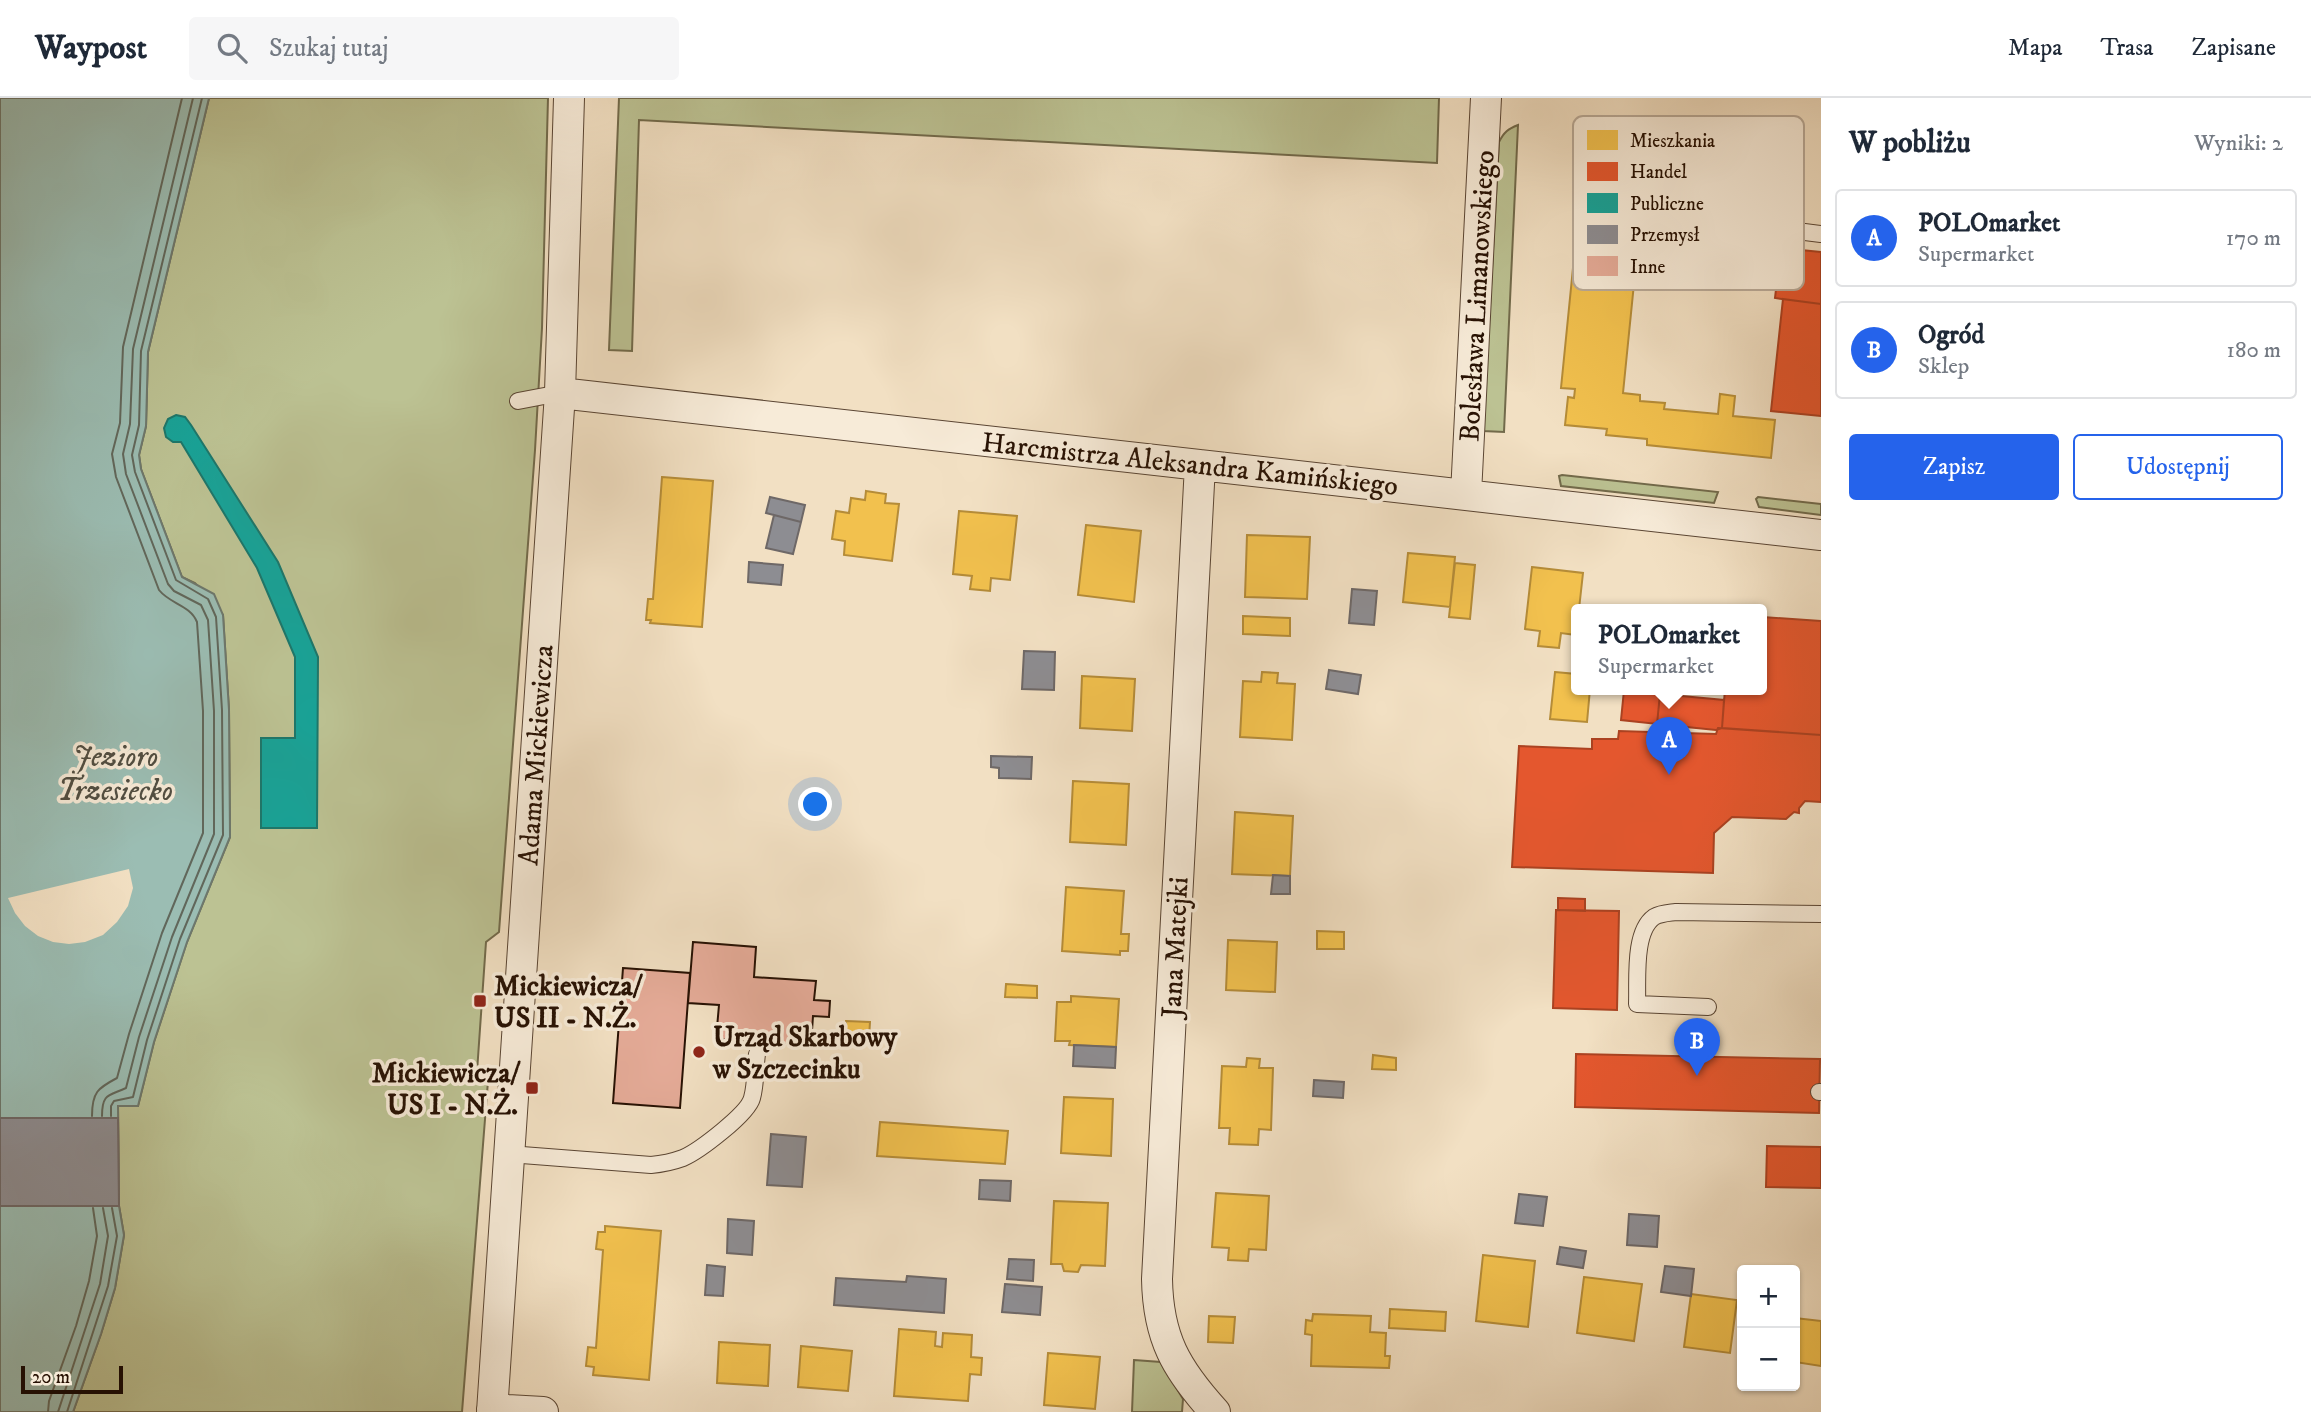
<!DOCTYPE html>
<html lang="pl">
<head>
<meta charset="utf-8">
<style>
  body { margin:0; font-family:"IM FELL DW Pica",serif; background:#f6f6f7; color:#1f2937 }
  .controls { position:absolute; right:21px; bottom:21px; display:grid; overflow:hidden; border-radius:7px; box-shadow:0 2px 5px #0004 }
  .controls button { width:63px; height:63px; display:grid; place-items:center; padding:0; border:0; border-bottom:2px solid #e0e1e3; background:#fff; color:#1f2937; font:35px sans-serif }
  .scale { position:absolute; left:21px; bottom:18px; width:102px; box-sizing:border-box; padding-left:7px; border:4px solid #271103; border-top:0; font-size:19px; line-height:24px; white-space:nowrap; color:#271103; -webkit-text-stroke:5px #f7ebd8; paint-order:stroke }
  .you { position:absolute; left:816px; top:707px; width:24px; height:24px; margin:-18px; border:5px solid #fff; border-radius:50%; background:#1a73e8; box-shadow:0 0 0 10px #1a73e833 }
  .badge { display:grid; place-items:center; width:46px; height:46px; border-radius:50%; background:#2563eb; color:#fff; font-size:23px; font-weight:700 }
  .pin { position:absolute; translate:-50% -58px; filter:drop-shadow(0 2px 4px #0008) }
  .pin::after { content:''; position:absolute; top:37px; width:24px; height:21px; background:inherit; clip-path:polygon(0 0,100% 0,50% 100%) }
  .popup { position:absolute; left:1571px; top:506px; width:196px; height:91px; box-sizing:border-box; display:grid; place-content:center; border-radius:7px; background:#fff; filter:drop-shadow(0 2px 5px #0005); font-size:23px; white-space:nowrap; color:#747a83 }
  .popup b { font-size:26px; color:#1f2937 }
  .popup::after { content:''; position:absolute; left:50%; top:100%; margin-left:-14px; border:14px solid transparent; border-top-color:#fff }
  .list { margin:0; padding:0; list-style:none }
  h2 { display:flex; justify-content:space-between; align-items:center; height:91px; margin:0; padding:0 28px; font-size:30px }
  h2 small { font-size:23px; font-weight:400; color:#747a83 }
  .list li { display:grid; grid-template-columns:46px 1fr auto; gap:21px; align-items:center; box-sizing:border-box; height:98px; margin:0 14px 14px; padding:0 14px; border:2px solid #e0e1e3; border-radius:7px }
  .list b { display:block; font-size:26px; white-space:nowrap }
  .list p { margin:0; font-size:23px; white-space:nowrap; color:#747a83 }
  .list em { font-size:23px; font-style:normal; color:#747a83 }
  .actions { display:flex; gap:14px; padding:21px 28px }
  .actions a { flex:1; padding:16px 0; border:2px solid #2563eb; border-radius:7px; text-align:center; font-size:24px; color:#2563eb }
  .actions .main { background:#2563eb; color:#fff }
  .icon { flex:none; width:38px; height:38px; fill:none; stroke:currentColor; stroke-width:2; stroke-linecap:round; stroke-linejoin:round }
  .map { position:relative; flex:none; width:1821px; height:1314px; overflow:hidden }
  header { display:flex; align-items:center; gap:42px; box-sizing:border-box; height:98px; padding:0 35px; background:#fff; border-bottom:2px solid #e0e1e3 }
  header strong { font-size:33px }
  nav { display:flex; gap:38px; margin-inline-start:auto; font-size:24px }
  .search { width:490px; height:63px; background:#f6f6f7; display:flex; align-items:center; gap:18px; box-sizing:border-box; padding:0 24px; border-radius:7px; color:#747a83; font-size:26px }
  main { display:flex }
  aside { flex:1; background:#fff }
  .map>svg:first-child { display:block }
  .green { fill:#bcc293; stroke:#726a4b; stroke-width:2 }
  .water { fill:#9bbdb3; stroke:#6d786d; stroke-width:2 }
  .pier { fill:#f2e0c3 }
  .homes { fill:#f2c14e; stroke:#b58c38; stroke-width:2 }
  .shops { fill:#e4572e; stroke:#ab4221; stroke-width:2 }
  .public { fill:#17a398; stroke:#1c776b; stroke-width:2 }
  .industry { fill:#8d8d92; stroke:#6e6867; stroke-width:2 }
  .lines { fill:none; stroke-linecap:round; stroke-linejoin:round }
  .shore { stroke:#61675b; stroke-width:2 }
  .building { fill:#e5ab98; stroke:#271103; stroke-width:2 }
  .lane-casing { stroke:#5a4533; stroke-width:18 }
  .street-casing { stroke:#5a4533; stroke-width:32 }
  .lane { stroke:#f7ebd8; stroke-width:16 }
  .street { stroke:#f7ebd8; stroke-width:30 }
  .poi-dot { fill:#8f2418; stroke:#f7ebd8; stroke-width:2.5 }
  .labels { text-anchor:middle; stroke-width:7; stroke-linejoin:round; paint-order:stroke }
  .street-label { font-size:28px; fill:#271103; stroke:#f7ebd8 }
  .poi-label { font-size:28px; font-weight:bold; fill:#271103; stroke:#f7ebd8; text-anchor:start }
  .water-label { font-size:30px; font-style:italic; fill:#504d41; stroke:#f7ebd8 }
  .key { fill:#f7ebd8; stroke:#b9aa98; stroke-width:2 }
  .key-label { font-size:19px; fill:#271103 }
</style>
</head>
<body>
<header>
<strong>Waypost</strong>
<div class="search"><svg class="icon" aria-label="search" viewBox="0 0 24 24"><circle cx="10" cy="10" r="6"/><path d="M15 15l6 6"/></svg>Szukaj tutaj</div>
<nav><a>Mapa</a><a>Trasa</a><a>Zapisane</a></nav>
</header>
<main>
<div class="map">
<svg width="1821" height="1314" viewBox="0 0 1821 1314">
  <rect width="100%" height="100%" fill="#f2e0c3"/>
  <filter id="stains"><feTurbulence type="fractalNoise" baseFrequency=".00286" numOctaves="4"/><feColorMatrix values="0 0 0 0 .2 0 0 0 0 .09 0 0 0 0 .02 0 0 0 .5 -.17"/></filter>
  <radialGradient id="worn" r=".72"><stop offset=".6" stop-color="#630" stop-opacity="0"/><stop offset="1" stop-color="#630" stop-opacity=".3"/></radialGradient>
  <path class="green" d="M209,0H548L542,230L535,352L499,834L486,844L477,974L488,983L462,1314H73L101,1236L115,1190L124,1137L119,1108L118,1008H138L154,944L187,844L230,739L229,612L223,517L195,485L182,479L141,371L139,357L146,328L148,254Z
    M619,0H1439L1437,65L639,22L632,253L609,252Z
    M1518,27L1504,334L1483,333L1499,44C1504,34 1508,31 1518,27Z
    M1562,377L1718,394L1714,405L1561,388L1559,378Z
    M1758,399L1821,406V417L1759,409L1756,401Z
    M1134,1262L1161,1264L1183,1301L1182,1314H1132Z"/>
  <path class="water" d="M0,0H209L148,254L146,328L139,357L141,371L182,479L214,496L223,517L229,612L230,739L187,844L154,944L138,1008H118L119,1108L124,1137L115,1190L101,1236L73,1314H0Z"/>
  <path class="pier" d="M129,771L133,790L128,808L117,824L103,837L85,844L69,846L53,844L38,838L25,828L15,815L8,800Z"/>
  <path class="homes" d="M1586,40L1648,46L1623,295L1640,297V303L1665,305L1664,311L1718,316L1720,296L1735,298L1733,318L1775,322L1771,360L1647,347V341L1606,337L1607,331L1565,327L1568,299L1574,300L1575,291L1561,290Z
    M662,379L713,383L702,529L650,525L651,522H646L648,501H653Z
    M866,393L886,396L885,405L899,406L892,463L844,457L845,443L832,441L836,413L849,415L851,400L865,402Z
    M959,413L1017,418L1010,482L991,480L990,493L970,491L972,478L953,476Z
    M1086,427L1141,433L1134,504L1078,497Z
    M1247,437L1310,439L1307,501L1245,499Z
    M1408,455L1455,459L1450,509L1403,504Z
    M1455,465L1475,467L1470,521L1449,519Z
    M1532,469L1583,475L1579,511H1576V537L1561,535L1559,550L1538,548L1540,533L1525,531Z
    M1243,518L1290,520V538L1243,536Z
    M1262,574L1278,575L1277,585L1295,586L1292,642L1240,639L1243,583L1261,584Z
    M1555,574L1576,576V591H1590L1587,624L1550,621Z
    M1082,578L1135,581L1132,633L1080,630Z
    M1073,683L1129,686L1126,747L1070,744Z
    M1235,714L1293,718L1290,778L1232,776Z
    M1066,789L1124,793L1121,836H1129L1128,853H1120V857L1062,853Z
    M1317,833L1344,834V851H1317Z
    M1228,842L1277,844L1275,894L1226,892Z
    M1006,886L1037,888V900L1005,899Z
    M1071,898L1119,901L1116,949L1069,947L1070,943H1055L1057,904H1071Z
    M846,923L870,924L869,940L845,939Z
    M1373,957L1396,960V972L1372,971Z
    M1247,960L1260,961L1259,970H1273L1271,1032L1259,1031L1258,1047L1229,1046L1230,1030H1219L1222,968L1246,969Z
    M1064,999L1113,1001L1111,1058L1061,1055Z
    M880,1024L1008,1033L1005,1066L877,1058Z
    M1216,1095L1269,1098L1266,1152L1249,1151L1248,1163L1228,1162L1229,1150L1212,1149Z
    M1054,1103L1108,1105L1105,1168L1081,1167L1078,1174L1064,1173L1062,1166H1051Z
    M605,1128L661,1133L649,1282L593,1277L594,1269L586,1268L588,1249L596,1250L603,1152L596,1151L598,1134H605Z
    M1483,1157L1535,1163L1528,1229L1476,1223Z
    M1584,1179L1642,1186L1634,1243L1577,1235Z
    M1691,1196L1737,1202L1730,1255L1684,1249Z
    M1390,1211L1446,1214L1445,1233L1389,1230Z
    M1313,1216L1371,1218L1370,1234L1386,1235L1385,1258H1390L1389,1270L1311,1268L1312,1237L1305,1236L1306,1222L1312,1223Z
    M1209,1218L1235,1219L1233,1245L1208,1244Z
    M1795,1220L1821,1223V1268L1795,1264Z
    M899,1231L936,1234L935,1248L942,1249L943,1235L972,1237L971,1259L982,1260L981,1277L970,1276L968,1303L894,1298Z
    M719,1244L770,1247L768,1288L717,1285Z
    M801,1248L852,1253L848,1293L798,1289Z
    M1048,1255L1100,1259L1095,1311L1044,1307Z"/>
  <path class="shops" d="M1781,150L1821,154V206L1775,200Z
    M1783,201L1821,206V318L1771,313Z
    M1762,519L1821,523V637L1722,630L1725,591H1762Z
    M1624,592L1660,596L1657,626L1621,622Z
    M1660,596L1724,602L1722,630L1716,632L1657,626Z
    M1718,630L1821,637V704L1805,703L1799,710V715L1794,714L1786,721L1732,719L1714,735L1713,775L1512,769L1519,648L1592,651V641H1618L1619,633L1716,636Z
    M1558,800L1585,801V813L1558,812Z
    M1556,812L1619,813L1617,912L1553,910Z
    M1576,956L1820,961L1819,1015L1575,1009Z
    M1767,1048L1821,1049V1090L1766,1089Z"/>
  <path class="public" d="M176,317L185,319L191,327L278,464L318,559L317,730H261V640H295V559L257,470L181,344H173L166,339L164,330L168,321Z"/>
  <path class="industry" d="M770,399L805,407L801,424L766,415Z
    M774,417L801,424L793,456L766,450Z
    M749,464L783,467L781,487L748,484Z
    M1352,491L1377,493L1374,527L1349,525Z
    M1024,553L1055,554L1054,592L1022,591Z
    M1329,572L1361,577L1358,596L1326,591Z
    M991,658L1032,659L1031,681L999,680V670L991,669Z
    M1273,777L1290,778V796H1271Z
    M1074,947L1116,949L1115,970L1073,968Z
    M1314,982L1344,984L1343,1000L1313,998Z
    M0,1020H118L119,1108H0Z
    M771,1036L806,1039L802,1089L767,1087Z
    M980,1082L1011,1083L1010,1103L979,1101Z
    M1519,1096L1547,1099L1543,1128L1515,1125Z
    M1629,1116L1659,1118L1657,1149L1627,1147Z
    M728,1121L754,1123L752,1157L727,1155Z
    M1560,1149L1586,1153L1583,1170L1557,1166Z
    M1009,1161L1034,1162L1033,1183L1007,1181Z
    M707,1167L725,1169L723,1198L705,1197Z
    M1665,1168L1694,1171L1691,1198L1661,1194Z
    M907,1178L946,1181L944,1215L834,1207L836,1180L906,1184Z
    M1005,1186L1042,1189L1040,1217L1002,1214Z"/>
  <g class="lines">
    <path class="shore" d="M92,1018C92,994 98,990 117,980L129,936L162,835L203,735V613L197,524C190,507 170,506 159,492L116,379L112,356L120,325L123,249L182,0
      M102,1018C102,995 109,998 126,990L139,939L172,839L214,736V613L208,522L201,507L174,493L168,486L126,376L123,356L130,326L133,251L193,0
      M111,1018V1008L114,1003L133,999L147,942L180,841L223,737L222,612L216,519L208,501L176,482L135,374L132,357L139,327L141,253L202,0
      M48,1314L49,1303L76,1228L89,1183L97,1138L93,1110
      M58,1314L100,1186L108,1138L103,1110
      M67,1314L108,1188L117,1138L112,1110"/>
  </g>
  <path class="building" d="M693,844L756,849L754,879L816,883L814,902L830,903L829,919L813,918L811,948L716,941L719,907L688,905Z
    M623,870L690,875L680,1010L613,1005Z"/>
  <g class="lines">
    <defs>
      <path id="lane" d="M1773,130L1821,136
        M518,303L560,295
        M1708,909L1637,906C1638,882 1633,834 1654,819C1661,815 1669,815 1676,814L1821,816
        M1819,994H1821
        M509,1056L651,1067C662,1066 672,1064 683,1060C699,1053 748,1016 752,1000C756,986 755,970 757,956"/>
      <path id="street" d="M560,295L1821,437
        M1200,367L1157,1181C1158,1240 1176,1271 1215,1314
        M1466,396L1486,0
        M492,1311L543,1314
        M492,1314L560,295L569,0"/>
    </defs>
    <use href="#lane" class="lane-casing"/>
    <use href="#street" class="street-casing"/>
    <use href="#lane" class="lane"/>
    <use href="#street" class="street"/>
  </g>
  <g class="poi-dot">
    <rect x="473" y="896" width="14" height="14" rx="3.5"/>
    <circle cx="699" cy="954" r="7"/>
    <rect x="525" y="983" width="14" height="14" rx="3.5"/>
  </g>
  <g class="labels">
    <g class="street-label">
      <text transform="translate(1476 198) rotate(-87)" y="10">Bolesława Limanowskiego</text>
      <text transform="translate(1190 365) rotate(6)" y="10">Harcmistrza Aleksandra Kamińskiego</text>
      <text transform="translate(535 657) rotate(-86)" y="10">Adama Mickiewicza</text>
      <text transform="translate(1174 849) rotate(-87)" y="10">Jana Matejki</text>
    </g>
    <g class="poi-label">
      <text x="494" y="897">Mickiewicza/<tspan x="494" dy="32">US II - N.Ż.</tspan></text>
      <text x="713" y="948">Urząd Skarbowy<tspan x="713" dy="32">w Szczecinku</tspan></text>
      <text x="518" y="984" text-anchor="end">Mickiewicza/<tspan x="518" dy="32">US I - N.Ż.</tspan></text>
    </g>
    <g class="water-label">
      <text x="115" y="668">Jezioro<tspan x="115" dy="34">Trzesiecko</tspan></text>
    </g>
  </g>
  <rect x="1573" y="18" width="231" height="174" rx="10" class="key"/>
  <rect x="1587" y="32" width="31" height="20" fill="#f2c14e"/>
  <rect x="1587" y="64" width="31" height="19" fill="#e4572e"/>
  <rect x="1587" y="95" width="31" height="20" fill="#17a398"/>
  <rect x="1587" y="127" width="31" height="19" fill="#8d8d92"/>
  <rect x="1587" y="158" width="31" height="20" fill="#e5ab98"/>
  <g class="key-label">
    <text x="1630" y="49">Mieszkania</text>
    <text x="1630" y="80">Handel</text>
    <text x="1630" y="112">Publiczne</text>
    <text x="1630" y="143">Przemysł</text>
    <text x="1630" y="175">Inne</text>
  </g>
  <rect width="100%" height="100%" filter="url(#stains)"/>
  <rect width="100%" height="100%" fill="url(#worn)"/>
</svg>
<div class="controls">
<button>+</button>
<button>−</button>
</div>
<div class="scale">20 m</div>
<div class="you"></div>
<div class="pin badge" style="left:1669px;top:677px">A</div>
<div class="popup"><b>POLOmarket</b>Supermarket</div>
<div class="pin badge" style="left:1697px;top:978px">B</div>
</div>
<aside>
<h2>W pobliżu<small>Wyniki: 2</small></h2>
<ul class="list">
<li><span class="badge">A</span><div><b>POLOmarket</b><p>Supermarket</p></div><em>170 m</em></li>
<li><span class="badge">B</span><div><b>Ogród</b><p>Sklep</p></div><em>180 m</em></li>
</ul>
<div class="actions"><a class="main">Zapisz</a><a>Udostępnij</a></div>
</aside>
</main>
</body>
</html>
